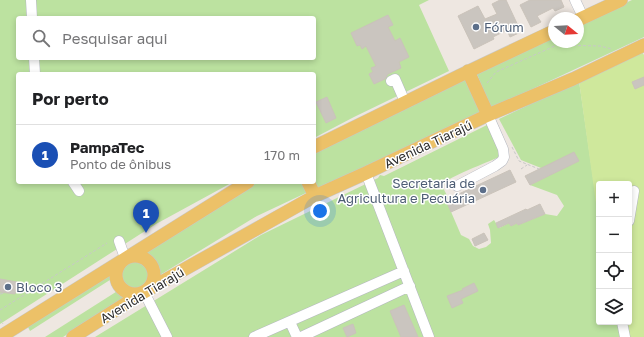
<!DOCTYPE html>
<html lang="pt">
<meta charset="utf-8">
<style>
:root{--surface:#fff;--page:#f6f6f6;--text:#202124;--muted:#757577;--line:#e0e0e0;--accent:#ea580c}
body{margin:0;font-family:"Golos Text",sans-serif;background:var(--page);color:var(--text)}
.controls{position:absolute;right:12px;bottom:12px;display:grid;overflow:hidden;border-radius:4px;box-shadow:0 2px 6px #0003}
.controls button{width:36px;height:36px;display:grid;place-items:center;padding:0;border:0;border-bottom:1px solid var(--line);background:var(--surface);color:var(--text);font:20px sans-serif}
.compass{position:absolute;left:548px;top:12px;width:36px;height:36px;border-radius:50%;background:var(--surface);box-shadow:0 2px 6px #0003;rotate:108deg}
.you{position:absolute;left:320px;top:211px;width:14px;height:14px;margin:-10px;border:3px solid #fff;border-radius:50%;background:#1a73e8;box-shadow:0 0 0 6px #1a73e833}
.badge{display:grid;place-items:center;width:26px;height:26px;border-radius:50%;background:var(--accent);color:#fff;font-size:13px;font-weight:700}
.pin{position:absolute;translate:-50% -33px;filter:drop-shadow(0 1px 2px #0008)}
.pin::after{content:'';position:absolute;top:21px;width:14px;height:12px;background:inherit;clip-path:polygon(0 0,100% 0,50% 100%)}
.list{margin:0;padding:0;list-style:none}
h2{display:flex;justify-content:space-between;align-items:center;height:52px;margin:0;padding:0 16px;font-size:17px}
h2 small{font-size:13px;font-weight:400;color:var(--muted)}
.list li{display:grid;grid-template-columns:26px 1fr auto;gap:12px;align-items:center;box-sizing:border-box;height:60px;padding:0 16px;border-top:1px solid var(--line)}
.list b{display:block;font-size:15px;white-space:nowrap}
.list p{margin:0;font-size:13px;white-space:nowrap;color:var(--muted)}
.list em{font-size:13px;font-style:normal;color:var(--muted)}
.icon{flex:none;width:22px;height:22px;fill:none;stroke:currentColor;stroke-width:2;stroke-linecap:round;stroke-linejoin:round}
.map{position:relative;flex:none;width:644px;height:337px;overflow:hidden}
.search{position:absolute;background:var(--surface);box-shadow:0 2px 6px #0003;left:16px;top:16px;width:300px;height:44px;display:flex;align-items:center;gap:10px;box-sizing:border-box;padding:0 14px;border-radius:4px;color:var(--muted);font-size:15px}
.panel{position:absolute;background:var(--surface);box-shadow:0 2px 6px #0003;left:16px;top:72px;width:300px;height:112px;border-radius:4px}
.map>svg:first-child{display:block}
.green{fill:#bce2a0;fill-rule:evenodd}
.pitch{fill:#cfe89c}
.building{fill:#cac5bf;stroke:#cac3ba}
.lines{fill:none;stroke-linecap:round;stroke-linejoin:round}
.minor-casing{stroke:#b4b7c0;stroke-width:11}
.major-casing{stroke:#c8c8c8;stroke-width:14}
.path{stroke:#c8c8c8;stroke-width:1;stroke-dasharray:3 2;stroke-linecap:butt}
.minor{stroke:#fff;stroke-width:10}
.major{stroke:#ecc168;stroke-width:13}
.service-dot{fill:#5c6f8a;stroke:#fff;stroke-width:1.5}
.labels{text-anchor:middle;dominant-baseline:central;stroke-width:3;stroke-linejoin:round;paint-order:stroke}
.service-label{font-size:13px;fill:#4e5e75;stroke:#fff;text-anchor:start}
.street-label{font-size:13px;fill:#2d2d2d;stroke:#fff}
</style>
<div class="map">
<svg width="644" height="337" viewBox="0 0 644 337">
<rect width="100%" height="100%" fill="#eee7e1"/>
<!-- green -->
<path class="green" d="M0,0H429L419,5L449,71L354,117L314,138V74H18V182H233L156,224L0,324ZM18,18H314V58H18Z
M632,0H644V37L494,107L490,106L477,74L554,36V42H578V25Z
M466,77L482,112L318,190L314,182V150Z
M579,81L599,219V322H617L621,337H95L261,235L378,178L380,175L384,176L489,124L500,155L499,157C489,162 447,177 444,184C442,189 447,194 449,199L446,200L461,235L469,239L473,246L479,249L486,247L491,243L490,230L488,224L494,220L499,228L509,223L511,226L517,223L518,225L545,214L557,216L564,206L557,195L530,185L578,161L541,168L521,160L499,119Z
M253,182H304L308,192L257,216L155,278C155,264 151,257 139,252Z
M121 275a14 14 0 1 1 28 0a14 14 0 1 1-28 0Z
M114,268L113,278L30,331L26,323Z
M119,290L128,295L63,337H45Z"/>
<!-- pitch -->
<path class="pitch" d="M642,52L644,55V337H621L617,322H629V184H599V225L579,81Z"/>
<!-- building -->
<path class="building" d="M500,0H506L521,32L510,37L507,30L493,37L494,39L474,49L458,16L478,6L485,19L497,14L492,4Z
M530,0H561L564,7L555,11L553,8L537,16L541,22L531,27L520,5Z
M388,15L393,25L388,27L395,41L400,38L409,57L399,62L401,68L388,74L385,79L374,84L369,74L373,72L371,68L376,66L366,46L362,49L360,45L357,46L351,33Z
M644,77V85L635,89L632,82Z
M327,97L336,118L326,123L316,102Z
M574,152L579,161L530,185L525,176Z
M510,170L516,182L451,212L446,200Z
M540,204L545,214L518,225L517,223L511,226L509,223L498,228L496,223L526,209L527,210Z
M484,233L488,240L475,246L472,239Z
M0,279L17,282L15,294L0,292Z
M474,283L478,291L461,299L463,303L452,308L447,296L463,290L462,289Z
M404,305L418,337H401L390,311Z
M353,324L356,333L347,337L343,328Z"/>
<g class="lines">
<!-- minor casing -->
<g class="minor-casing">
<path id="minor" d="M31,0L32,18
M575,0L583,17
M34,58L35,74
M391,81L395,79L405,102
M366,173L429,337
M73,182L79,191
M457,186L495,166L502,161L504,157L503,149L488,115
M629,221L634,191
M119,241L125,258
M144,292L167,337
M290,322L297,337
M622,322L625,337
M254,337L404,271
M301,337L410,286"/>
</g>
<!-- major casing -->
<g class="major-casing">
<path id="major" d="M578,20L621,0
M468,71L488,115
M314,147L461,75L554,31
M308,182L315,196
M116 275a19 19 0 1 1 38 0a19 19 0 1 1-38 0Z
M0,337L248,182
M73,337L144,292L315,196L366,173L488,115L573,79L644,45"/>
</g>
<!-- path -->
<path class="path" d="M558,45L600,46L612,49
M487,83L496,72L557,45L559,42
M512,147L519,161L539,169
M521,169L527,165
M0,294L5,293
M0,310L107,243
M0,319L3,324"/>
<!-- minor -->
<use href="#minor" class="minor"/>
<!-- major -->
<use href="#major" class="major"/>
</g>
<!-- markers -->
<g class="service-dot">
<circle cx="476" cy="27" r="4"/>
<circle cx="483" cy="190" r="4"/>
<circle cx="8" cy="287" r="4"/>
</g>
<g class="labels">
<!-- service labels -->
<g class="service-label">
<text x="484" y="27">Fórum</text>
<text x="475" y="183" text-anchor="end">Secretaria de<tspan x="475" dy="15">Agricultura e Pecuária</tspan></text>
<text x="16" y="287">Bloco 3</text>
</g>
<!-- street labels -->
<g class="street-label">
<text transform="translate(428 144) rotate(-25)">Avenida Tiarajú</text>
<text transform="translate(142 295) rotate(-31)">Avenida Tiarajú</text>
</g>
</g>
</svg>
<div class="controls">
<button>+</button>
<button>−</button>
<button><svg class="icon" aria-label="locate" viewBox="0 0 24 24"><circle cx="12" cy="12" r="6"/><path d="M12 2v4M12 18v4M2 12h4M18 12h4"/></svg></button>
<button><svg class="icon" aria-label="layers" viewBox="0 0 24 24"><path d="M12 4l9 5-9 5-9-5zM3 14l9 5 9-5"/></svg></button>
</div>
<svg class="compass" viewBox="-18 -18 36 36"><path d="M0-13l5 13h-10z" fill="#e53935"/><path d="M0 13l5-13h-10z" fill="#757577"/></svg>
<div class="you"></div>
<div class="pin badge" style="left:146px;top:233px;background:#1a4fb4">1</div>
<div class="search"><svg class="icon" aria-label="search" viewBox="0 0 24 24"><circle cx="10" cy="10" r="6"/><path d="M15 15l6 6"/></svg>Pesquisar aqui</div>
<section class="panel">
<h2>Por perto<small></small></h2>
<ul class="list">
<li><span class="badge" style="background:#1a4fb4">1</span><div><b>PampaTec</b><p>Ponto de ônibus</p></div><em>170 m</em></li>
</ul>
</section>
</div>
